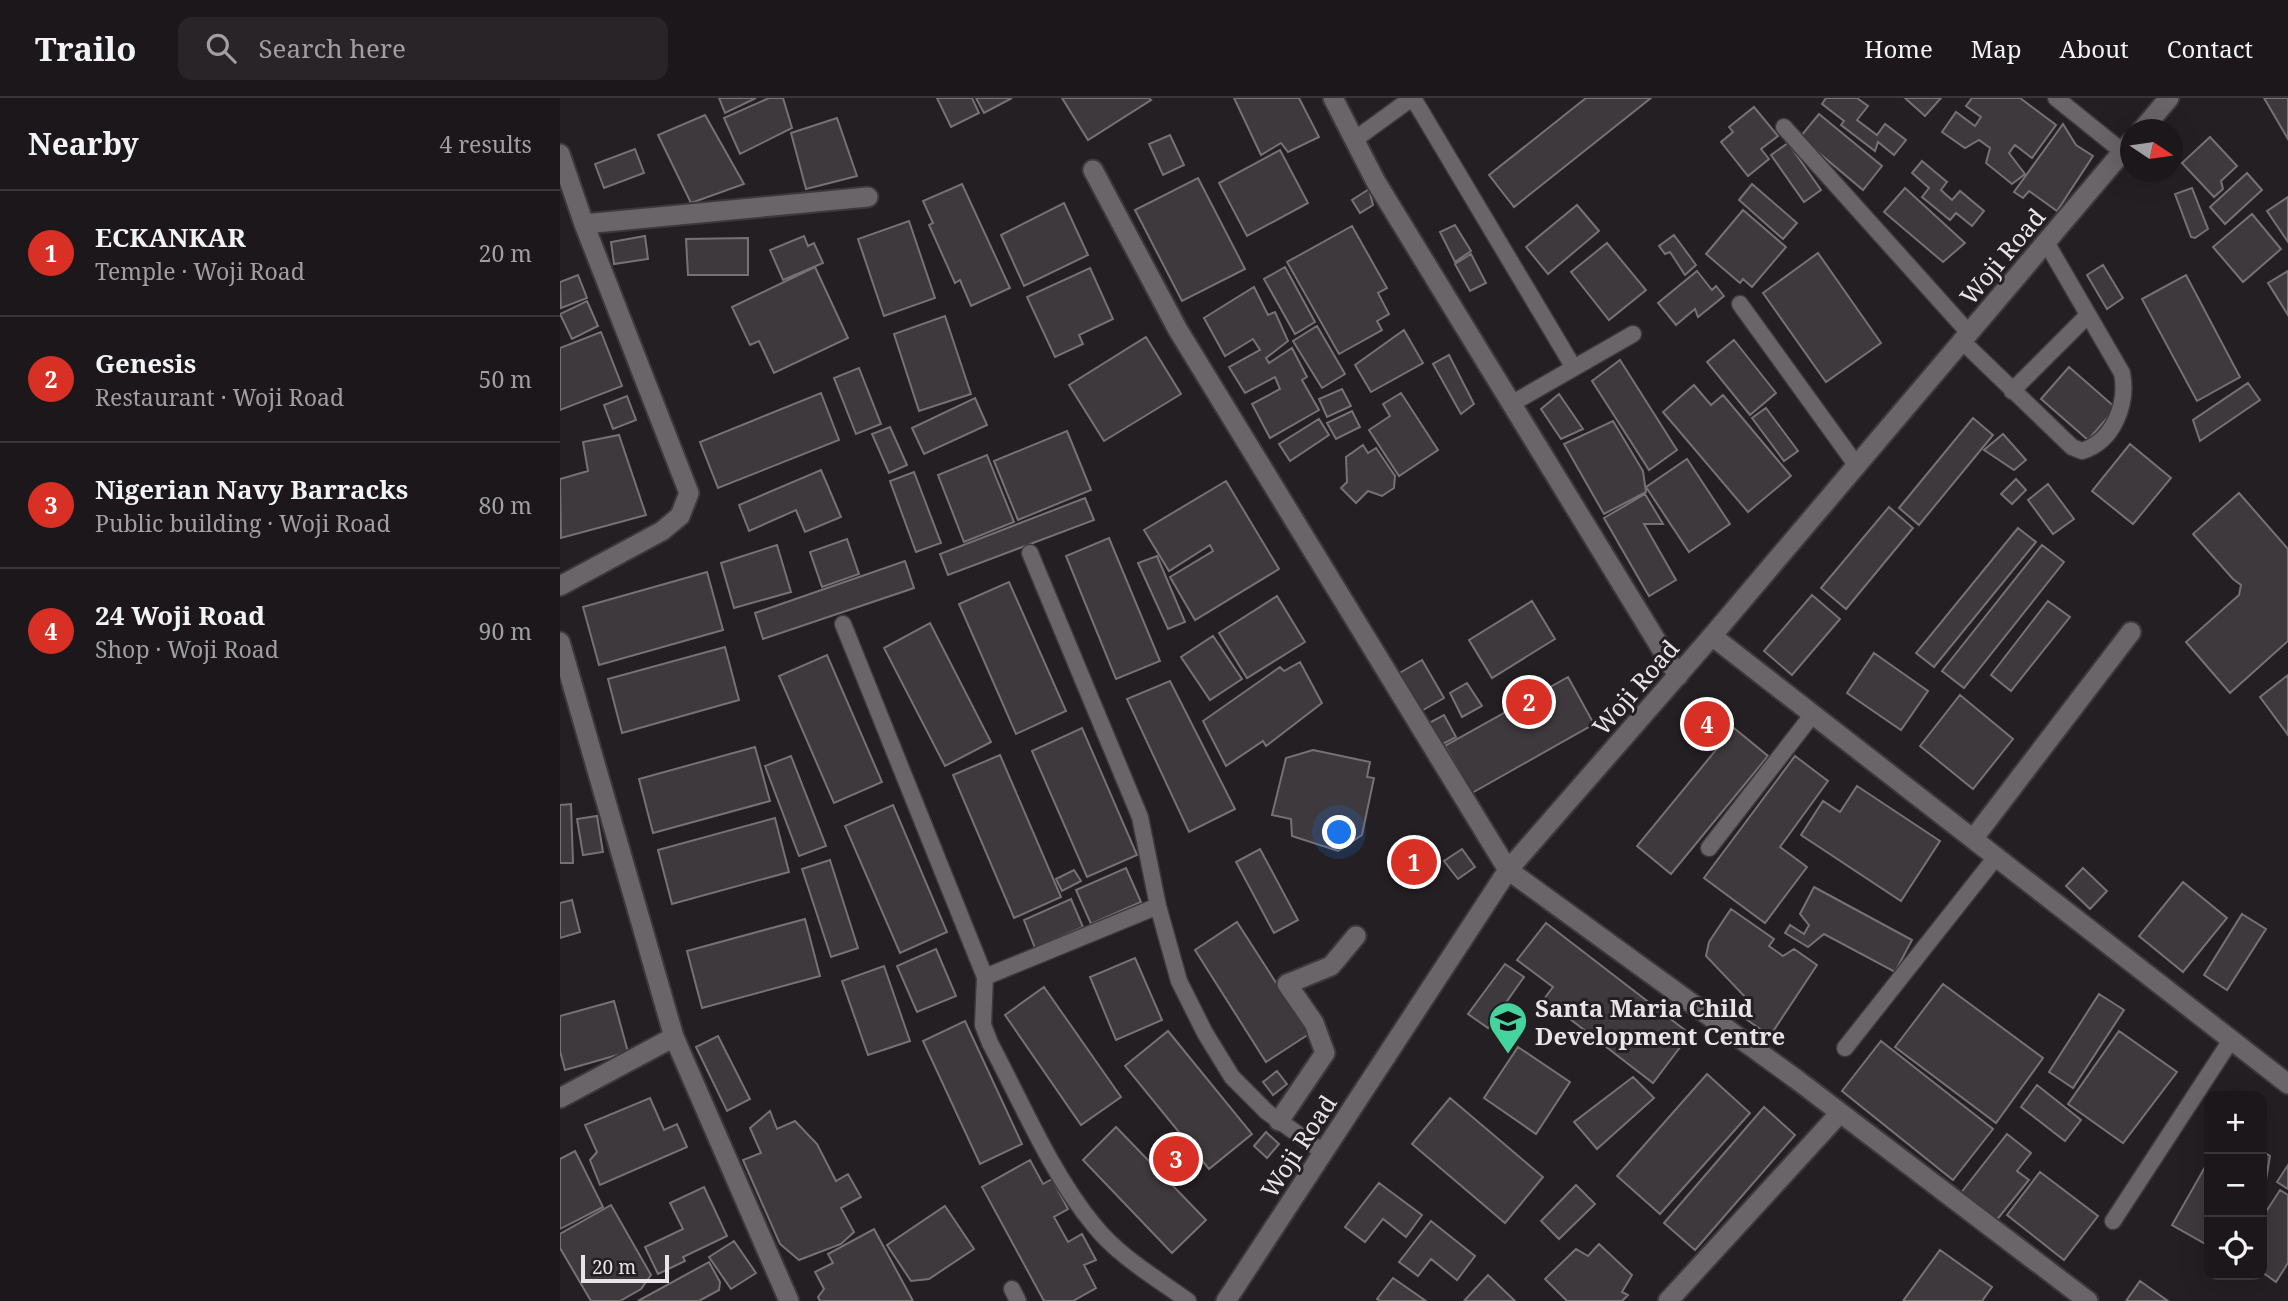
<!DOCTYPE html>
<meta charset="utf-8">
<style>
:root{--surface:#1b171a;--page:#282427;--text:#f1f3f6;--muted:#a09fa2;--line:#393639;--accent:#d93025}
body{margin:0;font-family:"Noto Serif",serif;background:var(--page);color:var(--text)}
.controls{position:absolute;right:21px;bottom:21px;display:grid;overflow:hidden;border-radius:14px;box-shadow:0 7px 28px #0002}
.controls button{width:63px;height:63px;display:grid;place-items:center;padding:0;border:0;border-bottom:2px solid var(--line);background:var(--surface);color:var(--text);font:35px sans-serif}
.compass{position:absolute;left:1560px;top:21px;width:63px;height:63px;border-radius:50%;background:var(--surface);box-shadow:0 7px 28px #0002;rotate:103deg}
.scale{position:absolute;left:21px;bottom:18px;width:88px;box-sizing:border-box;padding-left:7px;border:4px solid #e9e5e7;border-top:0;font-size:19px;line-height:24px;white-space:nowrap;color:#e9e5e7;-webkit-text-stroke:5px #241f22;paint-order:stroke}
.you{position:absolute;left:780px;top:735px;width:24px;height:24px;margin:-18px;border:5px solid #fff;border-radius:50%;background:#1a73e8;box-shadow:0 0 0 10px #1a73e833}
.badge{display:grid;place-items:center;width:46px;height:46px;border-radius:50%;background:var(--accent);color:#fff;font-size:23px;font-weight:700}
.pin{position:absolute;translate:-50% -50%;border:4px solid #fff;box-shadow:0 2px 7px #0006}
.list{margin:0;padding:0;list-style:none}
h2{display:flex;justify-content:space-between;align-items:center;height:91px;margin:0;padding:0 28px;font-size:30px}
h2 small{font-size:23px;font-weight:400;color:var(--muted)}
.list li{display:grid;grid-template-columns:46px 1fr auto;gap:21px;align-items:center;box-sizing:border-box;height:126px;padding:0 28px;border-top:2px solid var(--line)}
.list b{display:block;font-size:26px;white-space:nowrap}
.list p{margin:0;font-size:23px;white-space:nowrap;color:var(--muted)}
.list em{font-size:23px;font-style:normal;color:var(--muted)}
.icon{flex:none;width:38px;height:38px;fill:none;stroke:currentColor;stroke-width:2;stroke-linecap:round;stroke-linejoin:round}
.map{position:relative;flex:none;width:1728px;height:1203px;overflow:hidden}
header{display:flex;align-items:center;gap:42px;box-sizing:border-box;height:98px;padding:0 35px;background:var(--surface);border-bottom:2px solid var(--line)}
header strong{font-size:33px}
nav{display:flex;gap:38px;margin-inline-start:auto;font-size:24px}
.search{width:490px;height:63px;background:var(--page);display:flex;align-items:center;gap:18px;box-sizing:border-box;padding:0 24px;border-radius:14px;color:var(--muted);font-size:26px}
main{display:flex}
aside{flex:1;background:var(--surface)}
.map>svg:first-child{display:block}
.building{fill:#3e393c;stroke:#767173;stroke-width:2}
.lines{fill:none;stroke-linecap:round;stroke-linejoin:round}
.service-casing{stroke:#3d393b;stroke-width:19}
.minor-casing{stroke:#3d393b;stroke-width:23}
.secondary-casing{stroke:#3d393b;stroke-width:23}
.service{stroke:#6a6568;stroke-width:16}
.minor{stroke:#6a6568;stroke-width:19}
.secondary{stroke:#6a6568;stroke-width:19}
.labels{text-anchor:middle;dominant-baseline:central;stroke-width:6;stroke-linejoin:round;paint-order:stroke}
.street-label{font-size:24px;fill:#e9e5e7;stroke:#241f22}
.poi-label{font-size:24px;font-weight:bold;fill:#e9e5e7;stroke:#241f22;text-anchor:start}
</style>
<header>
<strong>Trailo</strong>
<div class="search"><svg class="icon" aria-label="search" viewBox="0 0 24 24"><circle cx="10" cy="10" r="6"/><path d="M15 15l6 6"/></svg>Search here</div>
<nav><a>Home</a><a>Map</a><a>About</a><a>Contact</a></nav>
</header>
<main>
<aside>
<h2>Nearby<small>4 results</small></h2>
<ul class="list">
<li><span class="badge">1</span><div><b>ECKANKAR</b><p>Temple · Woji Road</p></div><em>20 m</em></li>
<li><span class="badge">2</span><div><b>Genesis</b><p>Restaurant · Woji Road</p></div><em>50 m</em></li>
<li><span class="badge">3</span><div><b>Nigerian Navy Barracks</b><p>Public building · Woji Road</p></div><em>80 m</em></li>
<li><span class="badge">4</span><div><b>24 Woji Road</b><p>Shop · Woji Road</p></div><em>90 m</em></li>
</ul>
</aside>
<div class="map">
<svg width="1728" height="1203" viewBox="0 0 1728 1203">
<rect width="100%" height="100%" fill="#241f22"/>
<!-- building -->
<path class="building" d="M159,0H196L165,15Z
M209,0H223L232,30L180,56L164,20Z
M377,0H412L419,15L391,29Z
M416,0H452L424,15Z
M502,0H589L591,2L528,42Z
M674,0H739L759,39L728,54L721,45L701,57Z
M1026,0H1091L954,109L929,77Z
M1266,0H1297L1308,8L1297,22L1317,37L1325,26L1346,42L1334,57L1318,44L1315,53L1281,27L1284,23L1262,6Z
M1345,0H1381L1365,18Z
M1412,0H1460L1496,27L1472,60L1455,47L1449,55L1465,76L1452,86L1426,65L1430,50L1419,42L1405,50L1382,34L1396,14L1415,28L1421,19L1406,8Z
M1704,0H1728V41Z
M1194,9L1218,38L1201,51L1209,61L1188,78L1161,44L1173,34L1169,29Z
M1259,16L1322,68L1303,92L1240,39Z
M145,17L184,86L131,105L98,37Z
M277,20L297,78L246,91L231,35Z
M1503,26L1516,47L1533,58L1497,113L1469,93L1463,100L1454,94Z
M610,37L624,67L603,77L589,46Z
M1650,39L1677,68L1661,83L1663,91L1654,99L1622,65Z
M1228,45L1261,92L1244,104L1211,57Z
M75,51L84,75L44,90L35,66Z
M720,52L748,105L687,138L659,85Z
M1362,63L1387,84L1381,92L1392,102L1400,93L1424,113L1412,128L1396,115L1390,122L1362,99L1369,90L1352,75Z
M1687,75L1702,92L1665,126L1650,109Z
M638,80L685,171L622,203L575,112Z
M402,86L450,190L411,208L400,182L395,185L369,127L373,125L363,103Z
M1192,86L1237,125L1223,141L1179,102Z
M1345,90L1405,145L1383,164L1324,114Z
M1632,90L1648,131L1635,140L1631,139L1615,96Z
M809,91L813,107L800,115L792,102Z
M1728,99V144L1707,113Z
M504,105L528,157L464,188L441,137Z
M1017,107L1039,133L988,176L966,149Z
M1183,112L1226,149L1192,189L1183,181L1180,185L1146,156Z
M1692,116L1721,151L1683,184L1653,149Z
M349,123L375,200L324,218L298,141Z
M895,127L911,153L895,164L880,134Z
M792,128L827,190L818,195L829,216L817,223L822,232L779,256L727,164Z
M1114,137L1136,167L1125,177L1110,154L1105,156L1099,148Z
M85,138L88,161L54,166L51,144Z
M244,138L248,148L254,145L263,165L223,182L210,152Z
M188,140V177H128L126,141Z
M1047,145L1086,192L1049,222L1011,174Z
M1258,155L1321,245L1266,284L1203,195Z
M911,156L926,185L910,193L895,166Z
M1543,167L1563,200L1547,211L1527,177Z
M255,169L288,240L214,275L199,243L190,247L172,209Z
M725,169L755,224L735,236L704,181Z
M530,170L553,221L519,237L523,246L495,259L467,199Z
M1137,173L1152,192L1156,188L1164,198L1138,219L1135,211L1116,227L1098,205Z
M1728,173V217L1708,185Z
M18,177L27,200L1,210L0,184Z
M1626,177L1680,279L1637,303L1582,201Z
M694,189L708,217L715,214L728,243L706,260L709,265L732,250L747,279L742,282L759,312L710,340L692,306L720,291L715,279L685,295L669,269L700,252L693,241L665,258L644,220Z
M27,203L38,228L12,241L0,216Z
M385,218L411,296L359,313L334,236Z
M757,228L785,276L762,290L733,243Z
M844,232L863,265L811,294L795,267Z
M41,234L62,288L0,312V250Z
M586,239L621,296L544,343L509,287Z
M1174,242L1216,295L1190,317L1147,264Z
M889,257L914,306L901,316L873,266Z
M1060,262L1117,352L1089,372L1032,283Z
M1509,269L1556,310L1528,342L1481,301Z
M299,270L321,326L296,336L274,280Z
M1688,285L1700,302L1640,343L1633,322Z
M1134,287L1151,307L1163,297L1231,378L1188,414L1103,314Z
M782,291L791,308L767,319L759,301Z
M261,295L279,342L158,390L140,344Z
M841,295L878,352L839,378L809,332L830,318L823,306Z
M999,296L1023,331L1001,341L981,311Z
M67,298L76,322L53,331L44,307Z
M415,300L427,327L364,356L352,330Z
M1206,310L1238,353L1224,363L1192,320Z
M792,313L800,329L776,341L767,325Z
M1413,320L1433,337L1359,427L1339,410Z
M759,321L769,337L730,363L719,346Z
M1053,323L1083,373L1086,394L1044,416L1004,346Z
M330,329L347,367L329,375L312,336Z
M507,333L531,392L458,422L434,363Z
M1443,336L1466,362L1454,372L1424,352Z
M59,337L86,417L1,440L0,381L28,373L23,344Z
M1570,346L1611,380L1573,426L1532,393Z
M803,347L808,355L816,350L835,378L834,390L822,398L808,393L796,405L781,390L787,384L786,359Z
M427,357L454,424L404,444L378,377Z
M1127,361L1170,426L1129,454L1086,389Z
M261,372L281,419L245,434L236,412L189,433L179,407Z
M354,374L381,445L356,454L330,383Z
M1456,381L1466,392L1452,406L1441,396Z
M666,383L719,471L635,522L610,479L653,453L650,447L609,473L584,432Z
M1488,386L1514,421L1493,436L1468,402Z
M1679,395L1728,451V543L1670,595L1626,544L1679,497L1681,487L1673,481L1633,436Z
M1085,396L1103,426H1084L1116,482L1089,498L1044,420Z
M525,400L534,422L388,477L380,456Z
M1329,409L1353,430L1286,511L1261,490Z
M1458,430L1476,444L1374,569L1356,555Z
M549,440L600,563L556,581L506,458Z
M287,441L299,476L262,489L250,454Z
M217,447L231,494L174,510L161,465Z
M1482,447L1504,464L1404,590L1382,573Z
M597,458L625,524L608,531L578,465Z
M345,463L354,490L203,541L195,515Z
M147,474L163,532L39,567L23,509Z
M449,484L506,613L456,636L399,506Z
M1252,497L1280,521L1232,577L1204,553Z
M717,498L745,544L687,580L659,535Z
M972,503L995,541L932,580L909,542Z
M1488,503L1510,519L1451,593L1431,577Z
M370,525L431,644L385,668L324,550Z
M653,538L682,581L650,602L621,559Z
M165,549L179,602L62,635L48,581Z
M1314,555L1368,593L1341,632L1287,595Z
M267,557L322,684L274,705L219,578Z
M862,562L884,600L858,615L836,577Z
M740,564L762,605L706,648L703,643L666,668L643,623L720,569L724,573Z
M1728,577V637L1700,599Z
M1008,579L1034,626L912,695L885,648Z
M610,583L675,711L629,734L567,601Z
M907,585L922,608L902,619L890,595Z
M1400,597L1453,641L1413,691L1360,648Z
M884,617L896,639L881,647L869,625Z
M522,630L577,757L527,779L472,653Z
M1174,630L1208,658L1111,776L1077,748Z
M195,649L210,703L93,735L79,681Z
M753,652L810,664L807,679L814,680L802,737L778,753L732,738L731,721L712,717L726,660Z
M440,657L501,799L454,820L393,677Z
M231,658L266,748L239,758L205,668Z
M1235,658L1268,683L1220,749L1247,769L1205,825L1144,780Z
M1297,688L1380,743L1341,803L1241,737L1263,703L1280,714Z
M11,706L13,765H0V707Z
M333,707L387,834L340,855L285,728Z
M37,718L43,754L23,757L17,721Z
M215,720L229,774L112,806L98,752Z
M700,751L738,822L714,835L676,764Z
M902,751L915,769L898,781L884,763Z
M270,762L298,850L271,859L242,771Z
M566,770L581,804L531,826L516,792Z
M1523,770L1547,793L1530,811L1506,788Z
M514,772L521,783L502,793L496,781Z
M1623,784L1667,820L1623,874L1579,838Z
M1254,789L1352,842L1335,874L1264,836L1248,849L1225,835L1230,827L1244,836L1249,827L1240,816Z
M511,801L523,829L475,850L464,822Z
M12,802L20,834L0,840V805Z
M1171,811L1214,841L1209,848L1223,858L1234,851L1257,867L1210,938L1186,921L1188,902L1146,858L1149,844Z
M1682,816L1706,831L1667,892L1644,877Z
M245,821L260,878L142,910L127,853Z
M677,824L749,936L706,964L635,852Z
M986,825L1130,936L1093,985L984,901L993,889L957,862Z
M376,851L396,898L357,914L337,868Z
M575,860L602,922L556,942L530,879Z
M945,866L964,879L928,930L908,916Z
M324,868L350,943L308,957L282,883Z
M1383,886L1483,960L1436,1025L1335,949Z
M484,889L561,999L521,1027L445,917Z
M1539,896L1564,912L1513,990L1489,974Z
M54,903L68,954L5,972L0,953V918Z
M405,923L462,1046L420,1066L363,943Z
M608,933L692,1036L649,1071L565,968Z
M1559,933L1617,974L1563,1045L1508,1006Z
M158,938L190,1001L167,1013L136,949Z
M1321,943L1433,1031L1393,1082L1282,993Z
M958,949L1010,984L976,1036L924,1000Z
M717,973L727,986L713,997L703,984Z
M1147,976L1190,1015L1100,1116L1057,1078Z
M1073,979L1094,1000L1037,1051L1014,1024Z
M1477,987L1521,1022L1505,1043L1461,1009Z
M90,1000L104,1032L117,1026L127,1049L40,1087L30,1062L37,1054L25,1027Z
M890,1000L983,1079L945,1125L852,1046Z
M1204,1009L1235,1037L1135,1152L1104,1125Z
M210,1013L217,1031L235,1023L257,1046L276,1083L288,1076L301,1099L281,1110L294,1134L281,1146L239,1162L220,1146L183,1062L201,1055L190,1030Z
M556,1029L646,1122L612,1155L523,1062Z
M706,1034L719,1046L707,1060L694,1048Z
M1447,1036L1471,1055L1457,1073L1469,1082L1435,1124L1400,1096Z
M15,1053L43,1109L0,1131V1061Z
M1702,1053L1710,1058L1702,1105Z
M470,1062L483,1086L492,1081L508,1111L494,1119L508,1144L522,1136L536,1162L524,1167L536,1190L513,1203H484L422,1089Z
M1649,1062V1148L1612,1127Z
M1728,1067V1091L1717,1084Z
M1480,1074L1538,1118L1504,1162L1447,1117Z
M819,1085L862,1117L846,1139L823,1121L805,1144L785,1129Z
M1016,1087L1035,1106L999,1141L981,1123Z
M144,1089L167,1138L123,1159L125,1163L98,1176L85,1149L123,1131L110,1105Z
M1720,1092L1728,1097V1165L1716,1184L1702,1174V1120Z
M51,1107L91,1177L81,1191L60,1203H31L0,1150V1136Z
M385,1108L414,1151L369,1181L351,1183L327,1147Z
M871,1123L915,1158L897,1182L871,1161L858,1178L839,1164Z
M314,1131L353,1203H260L258,1199L264,1191L255,1174L273,1165L268,1156Z
M174,1143L196,1175L171,1191L149,1159Z
M1039,1146L1072,1177L1062,1194L1068,1197L1062,1203H1007L985,1181L1016,1151L1028,1158Z
M1380,1152L1432,1189L1422,1203H1343Z
M149,1164L160,1184L159,1192L139,1203H78Z
M928,1177L955,1203H904Z
M833,1180L866,1203H820L817,1201Z
M1580,1183L1608,1203H1566Z"/>
<g class="lines">
<!-- service casing -->
<g class="service-casing">
<path id="service" d="M853,0L1014,270
M1496,0L1563,54
M1224,29L1409,235
M794,42L852,0
M1180,206L1297,368
M1402,243L1512,349L1522,353C1554,343 1568,305 1562,275L1486,144
M1452,293L1528,217
M951,306L1073,236
M470,455L580,719L598,808L619,883L645,935L672,979L707,1014L763,1054
M283,526L425,879L423,927L430,945C461,1003 491,1075 533,1126C558,1158 595,1179 628,1203
M1149,750L1253,616
M425,879L598,808
M1285,950L1436,759
M1553,1123L1671,942
M452,1191L458,1203"/>
</g>
<!-- minor casing -->
<g class="minor-casing">
<path id="minor" d="M773,0L816,84L1118,578
M0,56L24,126L129,395L120,418L102,433L0,488
M533,72L618,232L948,772L1236,981L1528,1203
M24,126L308,99
M1152,538L1413,741L1571,534
M0,544L114,939L229,1203
M1413,741L1728,986
M0,1000L114,939
M719,1023L765,955L754,925L727,886L771,868L796,838
M1108,1203L1280,1015"/>
</g>
<!-- secondary casing -->
<g class="secondary-casing">
<path id="secondary" d="M1582,32L1609,0
M666,1203L948,772L1152,538L1570,45"/>
</g>
<!-- service -->
<use href="#service" class="service"/>
<!-- minor -->
<use href="#minor" class="minor"/>
<!-- secondary -->
<use href="#secondary" class="secondary"/>
</g>
<!-- icons -->
<defs>
<g id="school-pin" transform="scale(2.0125)"><path d="M0 17L-7.5 6A9.5 9.5 0 1 1 7.5 6Z" fill="#46d49e" stroke="#241f22"/><path d="M0-5L7-2L0 1L-7-2ZM-4 1L0 2.5L4 1V4Q0 6-4 4Z" fill="#111"/></g>
</defs>
<g fill-rule="evenodd">
<use href="#school-pin" x="948" y="923"/>
</g>
<g class="labels">
<!-- street labels -->
<g class="street-label">
<text transform="translate(1442 158) rotate(-50)">Woji Road</text>
<text transform="translate(1075 589) rotate(-49)">Woji Road</text>
<text transform="translate(738 1048) rotate(-57)">Woji Road</text>
</g>
<!-- poi labels -->
<g class="poi-label">
<text x="975" y="909">Santa Maria Child<tspan x="975" dy="28">Development Centre</tspan></text>
</g>
</g>
</svg>
<div class="controls">
<button>+</button>
<button>−</button>
<button><svg class="icon" aria-label="locate" viewBox="0 0 24 24"><circle cx="12" cy="12" r="6"/><path d="M12 2v4M12 18v4M2 12h4M18 12h4"/></svg></button>
</div>
<svg class="compass" viewBox="-18 -18 36 36"><path d="M0-13l5 13h-10z" fill="#e53935"/><path d="M0 13l5-13h-10z" fill="#a09fa2"/></svg>
<div class="scale">20 m</div>
<div class="you"></div>
<div class="pin badge" style="left:854px;top:764px">1</div>
<div class="pin badge" style="left:969px;top:604px">2</div>
<div class="pin badge" style="left:616px;top:1061px">3</div>
<div class="pin badge" style="left:1147px;top:626px">4</div>
</div>
</main>
